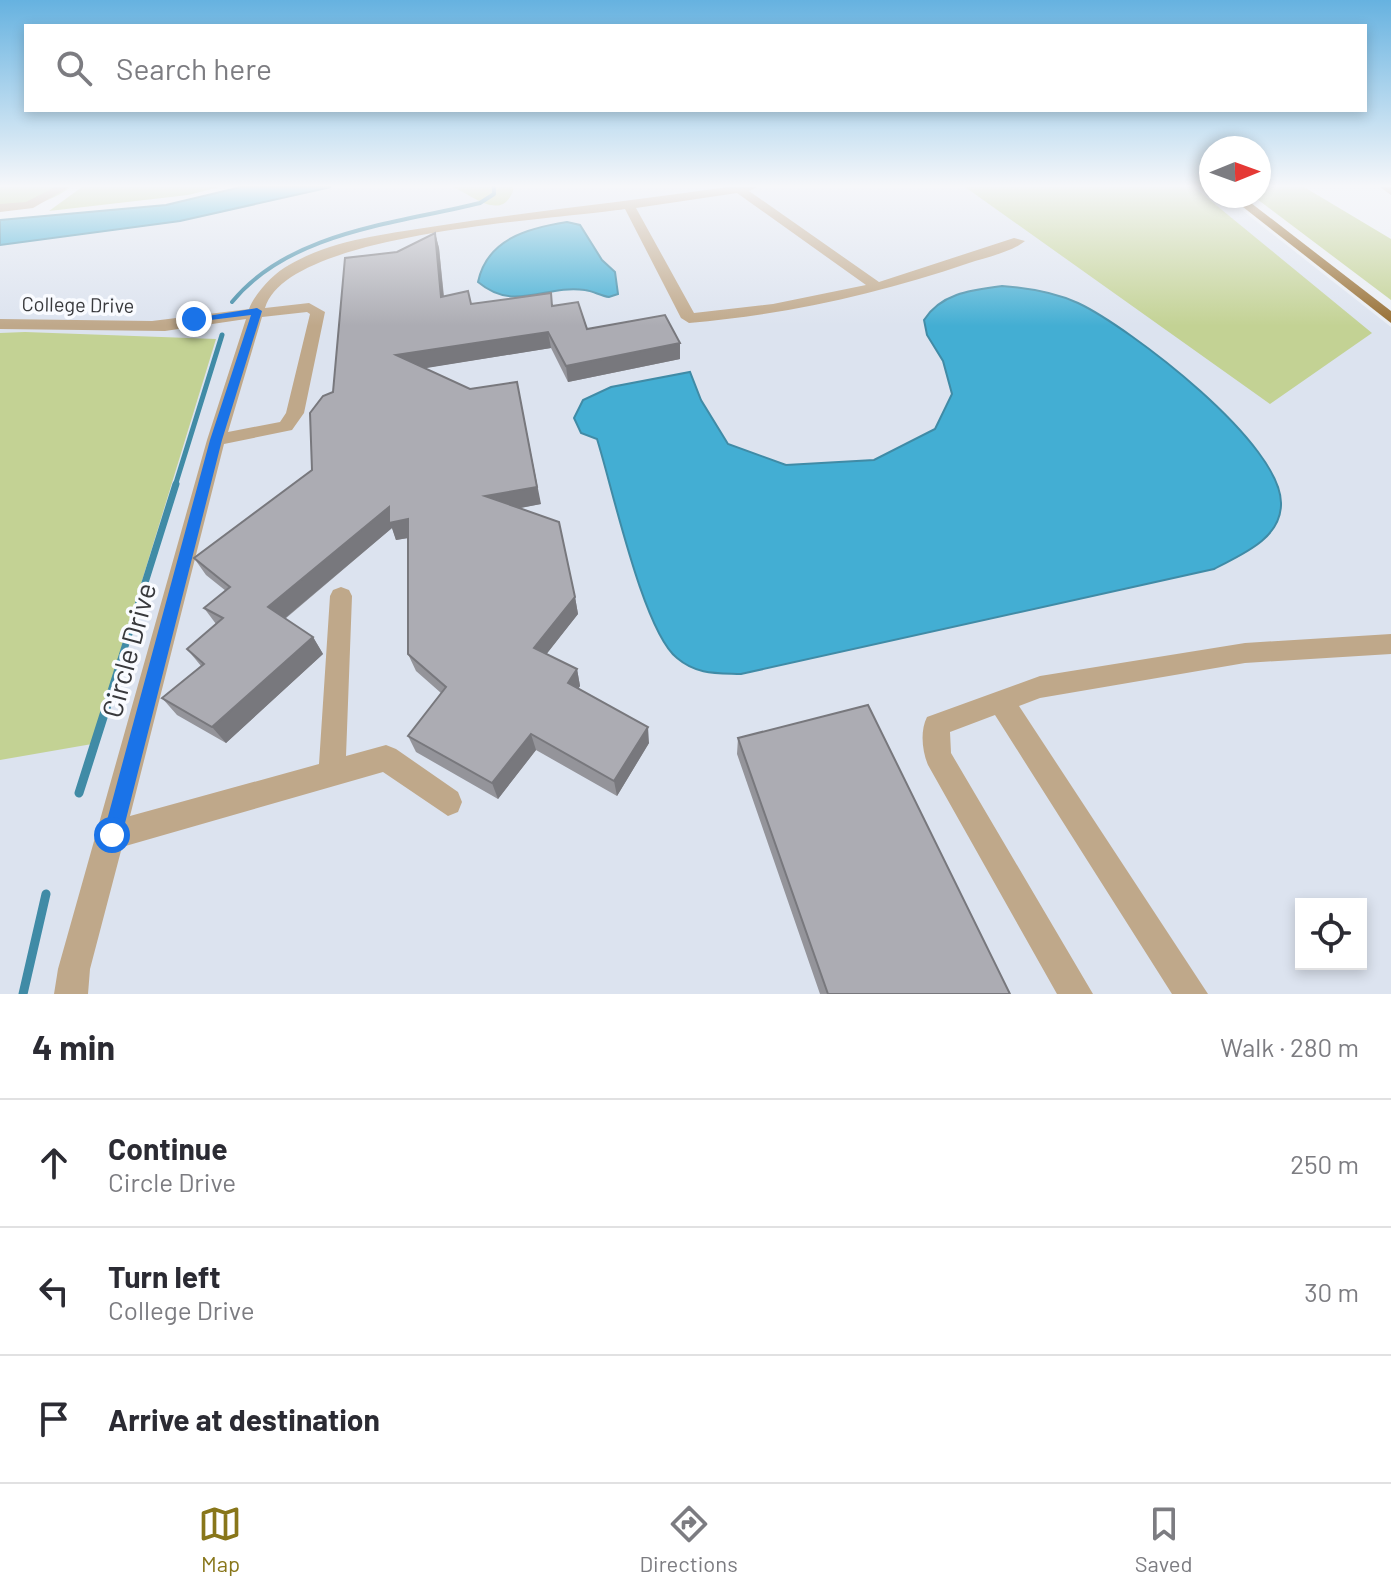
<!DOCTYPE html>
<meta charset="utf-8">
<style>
:root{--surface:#fff;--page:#f2f2f3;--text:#2b2b33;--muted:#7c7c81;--line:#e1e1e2;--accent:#88761a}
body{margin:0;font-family:Barlow,sans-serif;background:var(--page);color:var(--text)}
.controls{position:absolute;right:24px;bottom:24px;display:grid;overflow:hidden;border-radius:0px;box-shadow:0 4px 12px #0003}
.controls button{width:72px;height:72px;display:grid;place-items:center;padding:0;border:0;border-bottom:2px solid var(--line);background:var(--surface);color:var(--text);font:40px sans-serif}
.compass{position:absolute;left:1199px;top:136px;width:72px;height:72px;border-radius:50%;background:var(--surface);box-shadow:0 4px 12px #0003;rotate:89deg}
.stop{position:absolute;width:24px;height:24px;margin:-18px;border:6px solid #1a73e8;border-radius:50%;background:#fff}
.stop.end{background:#1a73e8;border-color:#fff;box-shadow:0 2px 8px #0008}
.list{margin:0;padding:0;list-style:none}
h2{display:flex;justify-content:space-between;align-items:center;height:104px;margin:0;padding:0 32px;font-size:34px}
h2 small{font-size:26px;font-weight:400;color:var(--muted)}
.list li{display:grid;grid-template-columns:52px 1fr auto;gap:24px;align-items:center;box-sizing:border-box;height:128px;padding:0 32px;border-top:2px solid var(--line)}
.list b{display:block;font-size:30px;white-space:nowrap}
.list p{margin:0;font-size:26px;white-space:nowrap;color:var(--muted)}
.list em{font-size:26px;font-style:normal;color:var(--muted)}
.icon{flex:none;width:44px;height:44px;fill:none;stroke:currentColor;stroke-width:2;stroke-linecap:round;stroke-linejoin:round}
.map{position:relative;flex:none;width:1391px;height:994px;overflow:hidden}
.search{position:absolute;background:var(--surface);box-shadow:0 4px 12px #0003;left:24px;right:24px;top:24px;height:88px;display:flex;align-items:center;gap:20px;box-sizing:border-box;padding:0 28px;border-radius:0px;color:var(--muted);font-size:30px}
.sheet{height:488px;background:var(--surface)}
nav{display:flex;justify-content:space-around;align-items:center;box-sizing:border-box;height:112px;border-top:2px solid var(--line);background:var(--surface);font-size:22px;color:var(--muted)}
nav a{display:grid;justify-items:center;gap:4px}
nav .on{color:var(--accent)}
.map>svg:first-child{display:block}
.built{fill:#dce3ef;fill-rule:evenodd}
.green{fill:#c3d294}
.water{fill:#43aed3;stroke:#408ba6;stroke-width:2}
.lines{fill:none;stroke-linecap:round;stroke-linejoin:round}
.stream-far3{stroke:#408ba6;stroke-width:4}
.stream-far2{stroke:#408ba6;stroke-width:5}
.stream-far1{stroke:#408ba6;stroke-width:7}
.stream{stroke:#408ba6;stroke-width:9}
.minor{fill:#bfa88a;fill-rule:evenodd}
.major{fill:#966d30;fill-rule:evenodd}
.wall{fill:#94949a}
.shaded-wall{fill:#78787d}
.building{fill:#acacb3;stroke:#78787d;stroke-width:2}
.route{fill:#1a73e8}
.labels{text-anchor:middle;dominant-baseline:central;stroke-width:7;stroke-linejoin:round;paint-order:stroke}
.far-street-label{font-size:20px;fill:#38393c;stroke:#f9fbff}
.near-street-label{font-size:28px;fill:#38393c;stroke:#f9fbff}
</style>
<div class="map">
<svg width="1391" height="994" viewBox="0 0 1391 994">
<rect width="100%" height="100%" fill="#eaeef4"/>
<!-- built -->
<path class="built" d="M331,187H1211V196H1224L1391,327V994H0V245L180,221ZM1301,904H1361V964H1301Z"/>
<!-- green -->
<path class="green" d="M0,187H71C48,203 28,208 0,211Z
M82,187H220L188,195L49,211Z
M452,187H513V191C501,223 470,193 452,187Z
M965,187H1194L1372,333L1270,404Z
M1259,187H1304L1391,239V300L1253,196H1259Z
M25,332L216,339L92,744L0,760V333Z"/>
<!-- water -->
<path class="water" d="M241,187H331L180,221L0,245V220L166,205Z
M567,222L580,225L602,260L615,272L618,294L609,297C601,296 593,291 585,290C545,284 515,313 478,282C487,239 528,228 567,222Z
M1002,286C1029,288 1054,292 1078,303C1129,327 1284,445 1281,505C1280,540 1240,555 1214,569L741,674C717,673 697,675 677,658C643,631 612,486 597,439L581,433L574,418L583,400L611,387L690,372L701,400L728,444L786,465L874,460L935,429L952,394L943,361L927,335L924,320C941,293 972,290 1002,286Z"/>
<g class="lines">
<!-- stream-far3 -->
<path class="stream-far3" d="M232,302C290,231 396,224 480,203L494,194V187"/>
<!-- stream-far2 -->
<path class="stream-far2" d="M175,486L222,335"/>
<!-- stream-far1 -->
<path class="stream-far1" d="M106,707L176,484"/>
<!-- stream -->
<path class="stream" d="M79,793L107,705
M23,994L46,894"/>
<!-- minor -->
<path class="minor" d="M55,187H69L33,208L0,212V204L26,202Z
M728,187H757L749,191L879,282L1014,238L1025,241C1012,252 987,257 969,263C878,294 785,315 689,323L681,318L625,209C555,220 287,232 265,308L309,303L325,312L304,413L292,430L224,444L130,816L319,764L330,596L333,590L341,587L349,590L352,596L346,756L386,745L396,749L458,792L462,802L458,812L448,816L383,772L122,847L90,969L88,994H54L58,969L207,440L246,319L165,331L0,329V319L152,321L249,309C255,293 274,273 289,265C333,239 388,234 437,226C534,211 631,201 728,187ZM737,193L866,285L773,304L694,313L636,208ZM307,312L310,314L286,413L280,422L228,432L262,317Z
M1380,187H1391V195Z
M1391,634V654L1245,663L1040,698L1019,706L1208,994H1172L995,715L950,732L951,753L1093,994H1057L928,765C922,751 920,731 927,717L1040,676L1245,643Z"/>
<!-- major -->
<path class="major" d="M1229,196H1242L1391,311V323Z"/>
</g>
<!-- wall -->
<path class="wall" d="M435,233L439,248L444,296L471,304L553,306L587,329L680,343V359L568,382L551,348L424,368L541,504L519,508L575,597L578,614L546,654L577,669L580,686L578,689L649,743L617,796L536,750L498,799L416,752L408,736L441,693L416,671L408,654V538L396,540L392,528L285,619L313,637L323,654L226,743L177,715L162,698L201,666L187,649L216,624L204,608L226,591L206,575L194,558L312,470L333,392L397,252Z
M738,738L1010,994H820L737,754Z"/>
<!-- shaded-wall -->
<path class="shaded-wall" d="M435,233L439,248L445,312L441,297Z
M548,332L551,348L402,372L396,355Z
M680,343V359L568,382L566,366Z
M517,382L541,504L490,514L485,496Z
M389,507L408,519L414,537L396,540L392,528L278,624L268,607Z
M575,597L578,614L538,665L534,648Z
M313,637L323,654L226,743L212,727Z
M577,669L580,686L571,699L568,683Z
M648,727L649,743L617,796L614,781Z
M531,734L536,750L498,799L492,783Z"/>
<!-- building -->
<path class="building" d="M435,233L441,297L468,291L471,304L551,293L552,306L578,302L587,329L665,315L680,343L566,366L548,332L396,355L470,389L517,382L537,487L485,496L559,522L575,597L534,648L577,669L568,683L648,727L614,781L531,734L492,783L408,736L446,687L408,654V519L389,523V507L268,607L313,637L212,727L162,698L204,664L187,649L223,618L204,608L230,587L194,558L312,470L310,413L323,396L333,392L345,258L397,252Z
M868,705L1010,994H828L738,738Z"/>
<!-- sky -->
<linearGradient id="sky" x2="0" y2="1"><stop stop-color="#66b2e0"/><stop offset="0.57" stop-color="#f6f7fa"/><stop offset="1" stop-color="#f6f7fa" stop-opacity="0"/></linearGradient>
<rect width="1391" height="326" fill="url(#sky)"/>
<!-- route -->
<path class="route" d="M257,308L262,311L222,440L122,835L112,845L103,835L210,440L251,315L194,322L189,319Z"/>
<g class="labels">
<!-- far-street labels -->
<g class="far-street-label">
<text transform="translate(78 304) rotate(1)">College Drive</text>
</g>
<!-- near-street labels -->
<g class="near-street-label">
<text transform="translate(128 650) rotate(-75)">Circle Drive</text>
</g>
</g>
</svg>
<div class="controls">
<button><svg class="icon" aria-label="locate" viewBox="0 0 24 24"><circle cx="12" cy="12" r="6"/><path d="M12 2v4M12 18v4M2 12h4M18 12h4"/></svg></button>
</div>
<svg class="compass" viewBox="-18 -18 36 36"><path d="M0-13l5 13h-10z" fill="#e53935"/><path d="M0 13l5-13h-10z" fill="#7c7c81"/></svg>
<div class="stop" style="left:112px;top:835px"></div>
<div class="stop end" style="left:194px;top:319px"></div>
<div class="search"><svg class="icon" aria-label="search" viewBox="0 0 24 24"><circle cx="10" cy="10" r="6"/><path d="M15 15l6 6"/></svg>Search here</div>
</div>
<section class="sheet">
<h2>4 min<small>Walk · 280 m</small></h2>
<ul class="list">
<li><svg class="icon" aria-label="ahead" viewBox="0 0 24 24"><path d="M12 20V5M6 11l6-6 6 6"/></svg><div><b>Continue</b><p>Circle Drive</p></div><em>250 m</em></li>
<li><svg class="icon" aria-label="left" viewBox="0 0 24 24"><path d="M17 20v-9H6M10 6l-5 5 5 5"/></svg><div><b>Turn left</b><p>College Drive</p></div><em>30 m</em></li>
<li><svg class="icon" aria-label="arrive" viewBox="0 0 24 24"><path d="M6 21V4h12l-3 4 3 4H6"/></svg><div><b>Arrive at destination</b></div></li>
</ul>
</section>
<nav>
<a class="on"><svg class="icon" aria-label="map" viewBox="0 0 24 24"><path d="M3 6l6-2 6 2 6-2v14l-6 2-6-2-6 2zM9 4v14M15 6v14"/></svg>Map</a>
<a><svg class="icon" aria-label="directions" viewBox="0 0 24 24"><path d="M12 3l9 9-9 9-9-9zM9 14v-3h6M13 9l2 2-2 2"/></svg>Directions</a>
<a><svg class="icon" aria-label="saved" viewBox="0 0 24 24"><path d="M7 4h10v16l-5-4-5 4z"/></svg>Saved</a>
</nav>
